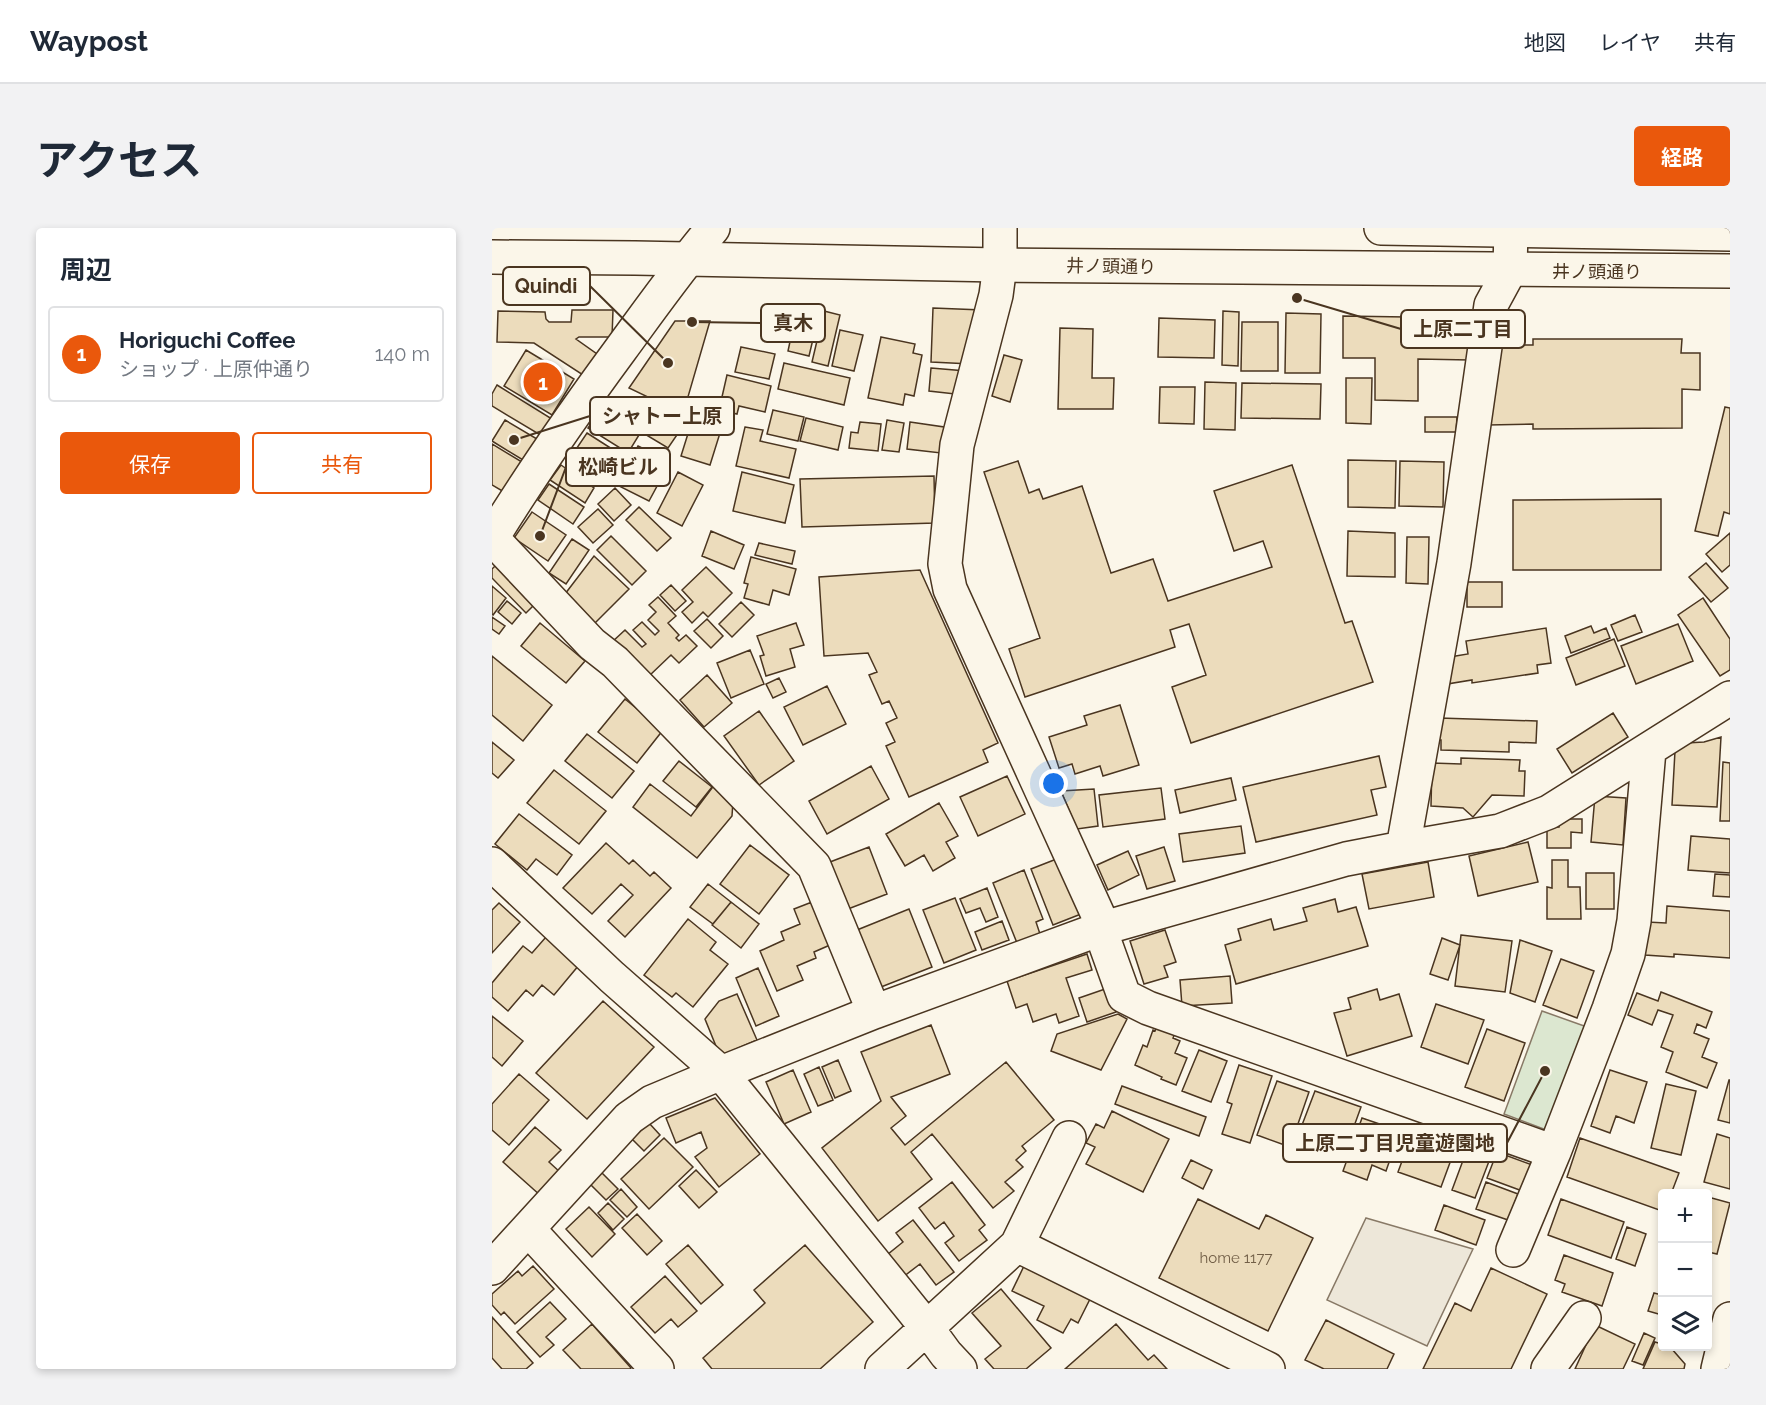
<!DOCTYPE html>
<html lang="ja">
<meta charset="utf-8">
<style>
:root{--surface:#fff;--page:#f2f2f3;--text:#1f2937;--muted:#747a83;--line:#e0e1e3;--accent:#ea580c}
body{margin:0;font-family:Raleway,"Noto Sans JP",sans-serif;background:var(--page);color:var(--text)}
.controls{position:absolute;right:18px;bottom:18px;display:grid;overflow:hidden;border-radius:6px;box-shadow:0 3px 9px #0003}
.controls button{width:54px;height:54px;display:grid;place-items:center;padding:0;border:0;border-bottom:2px solid var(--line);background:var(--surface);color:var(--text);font:30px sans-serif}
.you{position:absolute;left:562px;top:556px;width:21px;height:21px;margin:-15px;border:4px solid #fff;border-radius:50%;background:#1a73e8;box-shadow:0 0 0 9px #1a73e833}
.badge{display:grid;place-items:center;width:39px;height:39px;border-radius:50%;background:var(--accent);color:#fff;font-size:20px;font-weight:700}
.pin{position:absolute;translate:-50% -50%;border:3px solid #fff;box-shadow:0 2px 6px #0006}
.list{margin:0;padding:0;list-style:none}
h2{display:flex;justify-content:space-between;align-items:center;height:78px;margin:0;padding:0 24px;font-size:26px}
h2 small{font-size:20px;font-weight:400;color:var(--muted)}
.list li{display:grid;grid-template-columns:39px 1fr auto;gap:18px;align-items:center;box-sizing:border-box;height:96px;margin:0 12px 12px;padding:0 12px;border:2px solid var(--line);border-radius:6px}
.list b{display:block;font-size:22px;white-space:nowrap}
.list p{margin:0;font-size:20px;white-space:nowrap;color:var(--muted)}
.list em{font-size:20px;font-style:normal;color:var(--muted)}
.actions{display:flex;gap:12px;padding:18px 24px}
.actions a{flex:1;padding:14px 0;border:2px solid var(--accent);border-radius:6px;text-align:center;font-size:21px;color:var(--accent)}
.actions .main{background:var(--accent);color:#fff}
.icon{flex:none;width:33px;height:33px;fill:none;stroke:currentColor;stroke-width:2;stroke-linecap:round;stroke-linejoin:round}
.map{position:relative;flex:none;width:1238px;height:1141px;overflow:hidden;border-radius:6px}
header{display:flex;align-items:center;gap:36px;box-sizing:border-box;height:84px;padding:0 30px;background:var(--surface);border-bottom:2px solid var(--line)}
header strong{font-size:28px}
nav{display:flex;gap:33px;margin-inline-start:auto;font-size:21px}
.intro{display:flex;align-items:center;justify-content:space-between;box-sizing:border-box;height:144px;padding:0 36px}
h1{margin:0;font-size:42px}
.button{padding:15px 27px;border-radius:6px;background:var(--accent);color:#fff;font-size:21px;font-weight:700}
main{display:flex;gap:36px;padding:0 36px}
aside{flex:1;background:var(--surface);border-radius:6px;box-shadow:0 3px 9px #0003}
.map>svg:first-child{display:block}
.green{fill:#dce7d0;stroke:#887966;stroke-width:1.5}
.parking{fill:#ede7d9;stroke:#887966;stroke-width:1.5}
.building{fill:#ecdcbc;stroke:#4a3520;stroke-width:1.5}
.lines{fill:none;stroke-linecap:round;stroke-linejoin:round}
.minor-casing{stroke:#4a3520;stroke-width:36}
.major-casing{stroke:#4a3520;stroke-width:36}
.minor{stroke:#fbf6e9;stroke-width:33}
.major{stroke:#fbf6e9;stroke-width:33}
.labels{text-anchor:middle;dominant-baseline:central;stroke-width:4.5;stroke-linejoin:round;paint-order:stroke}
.number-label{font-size:15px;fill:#725f47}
.street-label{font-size:18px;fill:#4a3520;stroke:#fbf6e9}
.leader{fill:none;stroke:#4a3520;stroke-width:2}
.callout-dot{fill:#4a3520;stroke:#fbf6e9;stroke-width:2}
.callout{fill:#fbf6e9;stroke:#4a3520;stroke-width:2}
.callout-label{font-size:20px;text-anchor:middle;font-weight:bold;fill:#4a3520}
</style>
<header>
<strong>Waypost</strong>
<nav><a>地図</a><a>レイヤ</a><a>共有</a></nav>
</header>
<div class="intro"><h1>アクセス</h1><a class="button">経路</a></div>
<main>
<aside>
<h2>周辺<small></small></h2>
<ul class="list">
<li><span class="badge">1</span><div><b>Horiguchi Coffee</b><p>ショップ · 上原仲通り</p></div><em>140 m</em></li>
</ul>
<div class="actions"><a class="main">保存</a><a>共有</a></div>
</aside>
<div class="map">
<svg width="1238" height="1141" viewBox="0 0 1238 1141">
<rect width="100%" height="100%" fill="#fbf6e9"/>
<!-- green -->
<path class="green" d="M1050,783L1095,799L1057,903L1012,886Z"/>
<!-- parking -->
<path class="parking" d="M874,990L981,1021L935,1118L835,1072Z"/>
<!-- building -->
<path class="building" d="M441,80L490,82L479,136L439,134Z
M305,81L327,86L317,128L296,123Z
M80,82H121L120,109H87L84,111L105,126L91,147L42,115L5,114L6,83L53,84L54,91L57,94H79Z
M332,83L348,87L336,138L320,134Z
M731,83L747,84L746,138L730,137Z
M794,85L829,86L828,145H793Z
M851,88L978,90V132L926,131V173L883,172V130H851Z
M667,90L723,92L722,130L666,129Z
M183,93H218L191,186L137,160Z
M750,94H786V143H749Z
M568,100L601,101L600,150H622L621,181H566Z
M348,102L371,107L362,143L340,138Z
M389,109L423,116L421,125L430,127L422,168L413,166L411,177L376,170Z
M1041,111H1190L1189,125H1208V162L1190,161V200L1041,201V196L996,197L1008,117H1041Z
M249,119L283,126L277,151L243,144Z
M34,122L82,151L60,187L12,158Z
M512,127L530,132L518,174L500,168Z
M292,135L358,150L352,177L286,161Z
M439,140L474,143L472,167L437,163Z
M235,147L279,158L273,184L247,178L245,186L227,182Z
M854,150H880L879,196L854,195Z
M713,154L744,155L743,202L712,201Z
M750,155L829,156L828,191L749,190Z
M5,157L60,191L50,208L0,178V166Z
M668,159H703L702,196L667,195Z
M138,170L189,201L176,220L126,190Z
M1233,179L1238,180V286L1232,284L1226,308L1203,303Z
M108,182L147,207L136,225L96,200Z
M281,182L312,189L306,213L275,206Z
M933,189H965L964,204H933Z
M314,190L351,199L346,222L308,213Z
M13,192L45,211L31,232L0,213Z
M395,192L412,195L407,224L390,222Z
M368,194L389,196L386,223L357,220L359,204L366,205Z
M418,194L452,199L449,225L415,221Z
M199,196L228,205L218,237L189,228Z
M253,199L271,202L268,213L304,221L297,250L244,238Z
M95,205L128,226L108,258L74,236Z
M0,216L30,234L12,264L0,257Z
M146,218L178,234L157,273L125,257Z
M856,232L904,233L903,280L856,279Z
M526,233L537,265L547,261L551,271L590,258L619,345L661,331L676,373L780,339L771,313L742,323L722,263L800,237L853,395L860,393L881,454L699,515L680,459L714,447L697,396L678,402L683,419L533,469L517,421L548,410L492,244Z
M908,233L952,234L951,279L907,278Z
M69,237L102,260L93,275L58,252Z
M186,244L211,257L190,298L165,285Z
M250,244L302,257L293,295L241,283Z
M442,248L443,295L310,299L308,251Z
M57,256L92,279L81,296L46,272Z
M123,260L139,277L122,293L106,276Z
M1169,271V342H1021V272Z
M147,279L179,310L165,323L134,292Z
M106,281L121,297L101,315L86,299Z
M40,284L74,307L56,333L22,310Z
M219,303L252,317L242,341L210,328Z
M856,303L903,305V349L855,348Z
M1238,305V337L1230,344L1214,326Z
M119,308L154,343L140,357L105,322Z
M915,309H937L936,356L914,355Z
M80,311L97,322L74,356L57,345Z
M267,315L303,323L300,336L263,327Z
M102,328L137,361L103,395L73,366Z
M259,329L304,341L297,367L281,362L277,377L252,370L256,356L252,355Z
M9,332L48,371L34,385L0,350V341Z
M1214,335L1236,360L1219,374L1197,349Z
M214,339L240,365L216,389L211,384L200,395L190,384L201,374L190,362Z
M428,342L506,515L491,522L496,534L417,569L394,518L403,514L394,495L405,490L397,473L390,476L377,447L385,444L376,425L332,428L327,349Z
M975,354H1010V379H975Z
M179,357L194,373L183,383L168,367Z
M0,358L14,370L1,387L0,386Z
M166,369L184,388L176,395L187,407L184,410L187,413L194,407L205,418L187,435L179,427L157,448L119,415L133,402L150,419L154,416L141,402L150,394L163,407L167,403L156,392L164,384L157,377Z
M1211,370L1238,411V442L1228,448L1186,387Z
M15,373L29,385L20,396L6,384Z
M249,374L262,387L240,409L227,396Z
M1143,387L1150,404L1126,413L1119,397Z
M0,389L13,398L7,406L0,401Z
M215,391L231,408L219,420L202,403Z
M48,395L93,433L74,455L29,418Z
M304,395L312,417L298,421L303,439L274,448L268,428L272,427L265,408Z
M1186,396L1201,433L1144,456L1129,418Z
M1099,398L1102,405L1114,400L1118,410L1079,425L1073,408Z
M1054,400L1059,435L1045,437L1046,445L980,455V452L955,456L958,429L976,426L974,413Z
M1122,411L1133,438L1084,457L1074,430Z
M258,422L272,456L239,470L225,435Z
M0,428L60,477L31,513L0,487Z
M215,447L240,475L212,499L188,472Z
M287,450L294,464L281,470L274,456Z
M335,458L354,496L311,517L292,479Z
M133,471L171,502L145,535L106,504Z
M628,477L647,537L611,548L608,538L583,546L580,536L567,540L557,509L595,497L592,488Z
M267,483L302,533L267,557L232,508Z
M1121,485L1136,509L1080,545L1065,521Z
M947,490L1045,493L1044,515L1017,514V524L949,522V512H946Z
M95,506L142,543L120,570L73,533Z
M1229,509L1225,579L1180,577L1183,523L1194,515L1212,514Z
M0,514L22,532L6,550L0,545Z
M887,528L894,559L879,562L885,587L764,614L751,559Z
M969,530L1028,532L1027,543H1033L1032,568L1000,567L981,589L971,580L939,578L940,535L969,536Z
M187,533L220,559L204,579L171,553Z
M1231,534L1238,535V593H1228Z
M379,538L397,571L335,606L317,573Z
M62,542L114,583L87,616L35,575Z
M515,548L533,586L486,608L468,569Z
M739,550L744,572L688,585L683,562Z
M158,556L199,588L223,556L241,573L240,588L205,630L141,579Z
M669,560L673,591L611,599L607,567Z
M602,561L606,598L585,601L569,563Z
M1103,568L1134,570L1131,617L1099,614Z
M447,575L466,608L454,614L463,630L441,643L432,627L413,638L394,606Z
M27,586L80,627L65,647L44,631L35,642L3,616Z
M1067,591H1090V605L1079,604V620H1055V599H1067Z
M749,598L753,625L691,634L687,606Z
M1199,608L1238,611V645L1196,642Z
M1036,614L1046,654L986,668L977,628Z
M114,615L137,636L141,632L158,648L162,644L179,660L133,709L116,693L141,667L129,656L100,686L71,660Z
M258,617L297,647L267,686L228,656Z
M377,619L395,666L356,681L338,634Z
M672,619L683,653L655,661L644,628Z
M636,623L647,647L616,662L605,637Z
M567,630L589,686L561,697L539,641Z
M1060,632H1076V659H1088L1089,691H1055V659L1060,660Z
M936,634L942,669L877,681L870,646Z
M532,642L551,691L544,694L548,706L525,715L501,655Z
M1094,645H1122V681H1094Z
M1223,646L1238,647V669L1221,668Z
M216,656L239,674L221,696L198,679Z
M495,660L506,689L494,694L488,680L474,685L468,671Z
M463,670L484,722L452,735L431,682Z
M843,671L846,684L864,679L876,718L744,756L733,717L749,712L746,701L779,691L782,702L815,693L811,680Z
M239,674L267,696L249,720L220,697Z
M320,674L338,717L322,724L324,730L305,738L311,752L285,763L268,723L292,712L289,704L308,696L302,681Z
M7,675L28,694L0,725V682Z
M1175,678L1238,683V730L1182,726V729L1153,727L1155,694L1174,695Z
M417,681L440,739L389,759L365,702Z
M196,691L224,714L218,722L236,736L201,779L184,765L180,769L152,747Z
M510,693L517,712L490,722L483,704Z
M673,702L684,734L672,738L676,749L652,756L638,713Z
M969,707L1020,713L1013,764L963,758Z
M54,709L87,737L62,767L50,757L41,768L34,762L16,783L0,769V755L31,718L40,725Z
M950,710L968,717L956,752L938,746Z
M1028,712L1060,723L1043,774L1018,765Z
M595,726L600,742L574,750L587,788L567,795L564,786L541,794L535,776L524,780L515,753Z
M1069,731L1102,743L1085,790L1051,777Z
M266,740L287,788L264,798L244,750Z
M738,748L740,775L690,778L688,752Z
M616,760L624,784L595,794L587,770Z
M885,761L888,772L907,766L920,808L855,828L842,785L859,781L856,770Z
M1169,764L1220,784L1214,800L1205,796L1202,805L1217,811L1210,829L1225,835L1215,860L1174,844L1181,824L1169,819L1181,787L1166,782L1160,797L1136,787L1145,765L1166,773Z
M245,766L265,812L228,828L213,791L227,773Z
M111,773L162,819L95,891L44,845Z
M944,776L992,792L976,836L929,819Z
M626,786L635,791L609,842L559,823L565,806Z
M0,788L31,813L10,838L0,829Z
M439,797L458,846L399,869L414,888L399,900L413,917L514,834L562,892L530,918L534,923L524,932L531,939L513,954L522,963L501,980L440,906L419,924L440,951L386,993L330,920L389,873L369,824Z
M665,798L683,805L681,810L688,813L683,825L695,830L684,857L669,851L670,849L643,837L651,817L655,819L661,802L663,803Z
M995,801L1033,815L1012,873L973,859Z
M707,822L735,833L719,874L690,863Z
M346,832L359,863L343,870L330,839Z
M747,837L780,848L758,915L730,906L740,876L735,874Z
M327,839L341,872L326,878L312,846Z
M301,842L319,884L292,896L274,854Z
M1118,842L1155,854L1142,895L1124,888L1118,905L1099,898Z
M27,846L57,872L17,917L0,902V876Z
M1237,852H1238V895L1226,892Z
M785,853L817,864L798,919L765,907Z
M1174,856L1204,863L1189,927L1159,920Z
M630,858L714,889L707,908L623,876Z
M823,863L869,879L852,926L834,919L830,929L802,918Z
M223,870L268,926L227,959L203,929L215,920L209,904L184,915L174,890Z
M620,883L677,911L651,964L594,936L603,919L594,915L604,896L612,900Z
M870,890L908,903L894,943L880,937L875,952L851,943Z
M157,895L168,907L152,923L140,911Z
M43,899L69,922L57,934L69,945L49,968L11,934Z
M920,906L963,921L949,959L906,944Z
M1225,906L1238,910V961L1212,954Z
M172,910L201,939L157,981L129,951Z
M1088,910L1187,945L1179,966H1170V983L1075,949Z
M976,919L999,928L983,970L960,962Z
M1005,924L1043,938L1033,964L995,950Z
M699,932L720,942L711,961L690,950Z
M204,942L225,964L207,980L187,958Z
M108,943L126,961L114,972L96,954Z
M460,954L493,997L487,1002L495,1012L467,1033L453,1015L462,1008L452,994L443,1001L427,980Z
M994,954L1026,966L1016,992L984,981Z
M129,961L145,979L135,989L118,972Z
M1216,969L1238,975L1225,1026L1216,1024Z
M706,971L767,1001L774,987L821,1010L776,1103L667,1050Z
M1069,971L1132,994L1119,1030L1056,1007Z
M116,975L132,991L121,1002L106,985Z
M952,977L993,992L984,1017L943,1002Z
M97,979L123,1006L100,1029L74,1001Z
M145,986L170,1013L155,1027L130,1000Z
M421,992L462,1044L444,1057L428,1036L411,1049L395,1027L411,1014L404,1005Z
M1135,999L1154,1006L1143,1038L1124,1031Z
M196,1017L231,1057L209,1076L174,1036Z
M313,1017L381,1094L328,1141H220L211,1130L273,1075L262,1062Z
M1072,1027L1121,1045L1110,1078L1070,1064L1073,1056L1063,1052Z
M41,1038L62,1061L23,1096L12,1084L9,1087L0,1077V1066L26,1043L30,1048Z
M532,1038L598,1071L586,1095L579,1091L571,1105L545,1092L552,1078L520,1063Z
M999,1040L1055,1066L1019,1141H931L963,1075L979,1083Z
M173,1048L205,1083L186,1099L179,1091L163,1105L139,1079Z
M509,1061L559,1120L534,1141H502L493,1131L509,1118L480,1085Z
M1162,1065L1170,1067V1087L1156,1083Z
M58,1074L74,1091L54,1109L62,1117L48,1129L25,1104Z
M0,1089L41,1135L34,1141H10L0,1130Z
M834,1092L902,1126L895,1141H832L813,1132Z
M100,1096L139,1140L138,1141H89L71,1122Z
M624,1096L656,1132L662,1127L675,1141H573Z
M1103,1097L1143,1116L1131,1141H1083Z
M1152,1105L1163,1110L1151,1137L1140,1133Z
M1163,1114L1170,1116V1118L1179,1120L1193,1136L1192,1141H1151Z"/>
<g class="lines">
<!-- minor casing -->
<g class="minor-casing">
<path id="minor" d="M508,0V37L504,67L465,217L453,336L458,361L607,689L608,701L632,768L656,780L1062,924
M0,310L100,416L123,434L322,638L382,784
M0,310C40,245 84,182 129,121C159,80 188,39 221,0
M911,620L962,335L999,77L1018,42L1019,0
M0,636L120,749L229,845L435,1100L454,1126L468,1141
M36,1001L165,1141
M525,1017L776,1141
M1021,1022L1062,924L1117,781L1136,726L1142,693L1157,522
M0,1040L137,890L160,874L229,845L382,784L608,701L854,631L911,620L1008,603L1057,584L1238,470
M390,1141L525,1017L577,910
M1056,1141L1092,1090
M1226,1141L1238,1091"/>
</g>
<!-- major casing -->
<g class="major-casing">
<path id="major" d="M889,0L1238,6
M0,29L143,30L508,37L1238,43"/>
</g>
<!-- minor -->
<use href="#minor" class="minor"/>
<!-- major -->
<use href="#major" class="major"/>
</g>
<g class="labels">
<!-- number labels -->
<g class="number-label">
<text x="744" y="1030">home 1177</text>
</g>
<!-- street labels -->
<g class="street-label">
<text transform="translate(619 38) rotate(1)">井ノ頭通り</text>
<text x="1105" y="43">井ノ頭通り</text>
</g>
</g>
<!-- callouts -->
<path class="leader" d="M176 135L98 58M200 94L269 95M805 70L909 101M22 212L98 188M48 308L74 239M1053 843L1015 915"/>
<g class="callout-dot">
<circle cx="176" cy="135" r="6"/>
<circle cx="200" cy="94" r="6"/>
<circle cx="805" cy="70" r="6"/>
<circle cx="22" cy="212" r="6"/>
<circle cx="48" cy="308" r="6"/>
<circle cx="1053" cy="843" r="6"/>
</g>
<g class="callout">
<rect x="11" y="39" width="87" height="38" rx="6"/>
<rect x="269" y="76" width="64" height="38" rx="6"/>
<rect x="909" y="82" width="124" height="38" rx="6"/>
<rect x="98" y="169" width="144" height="38" rx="6"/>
<rect x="74" y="220" width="104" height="38" rx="6"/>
<rect x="791" y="896" width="224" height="38" rx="6"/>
</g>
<g class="callout-label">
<text x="54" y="65">Quindi</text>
<text x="301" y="102">真木</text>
<text x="971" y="108">上原二丁目</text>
<text x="170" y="195">シャトー上原</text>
<text x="126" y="246">松崎ビル</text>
<text x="903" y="922">上原二丁目児童遊園地</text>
</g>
</svg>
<div class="controls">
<button>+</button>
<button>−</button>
<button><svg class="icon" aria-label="layers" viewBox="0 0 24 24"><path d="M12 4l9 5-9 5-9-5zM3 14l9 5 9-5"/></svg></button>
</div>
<div class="you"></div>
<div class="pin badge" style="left:51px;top:154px">1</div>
</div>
</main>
